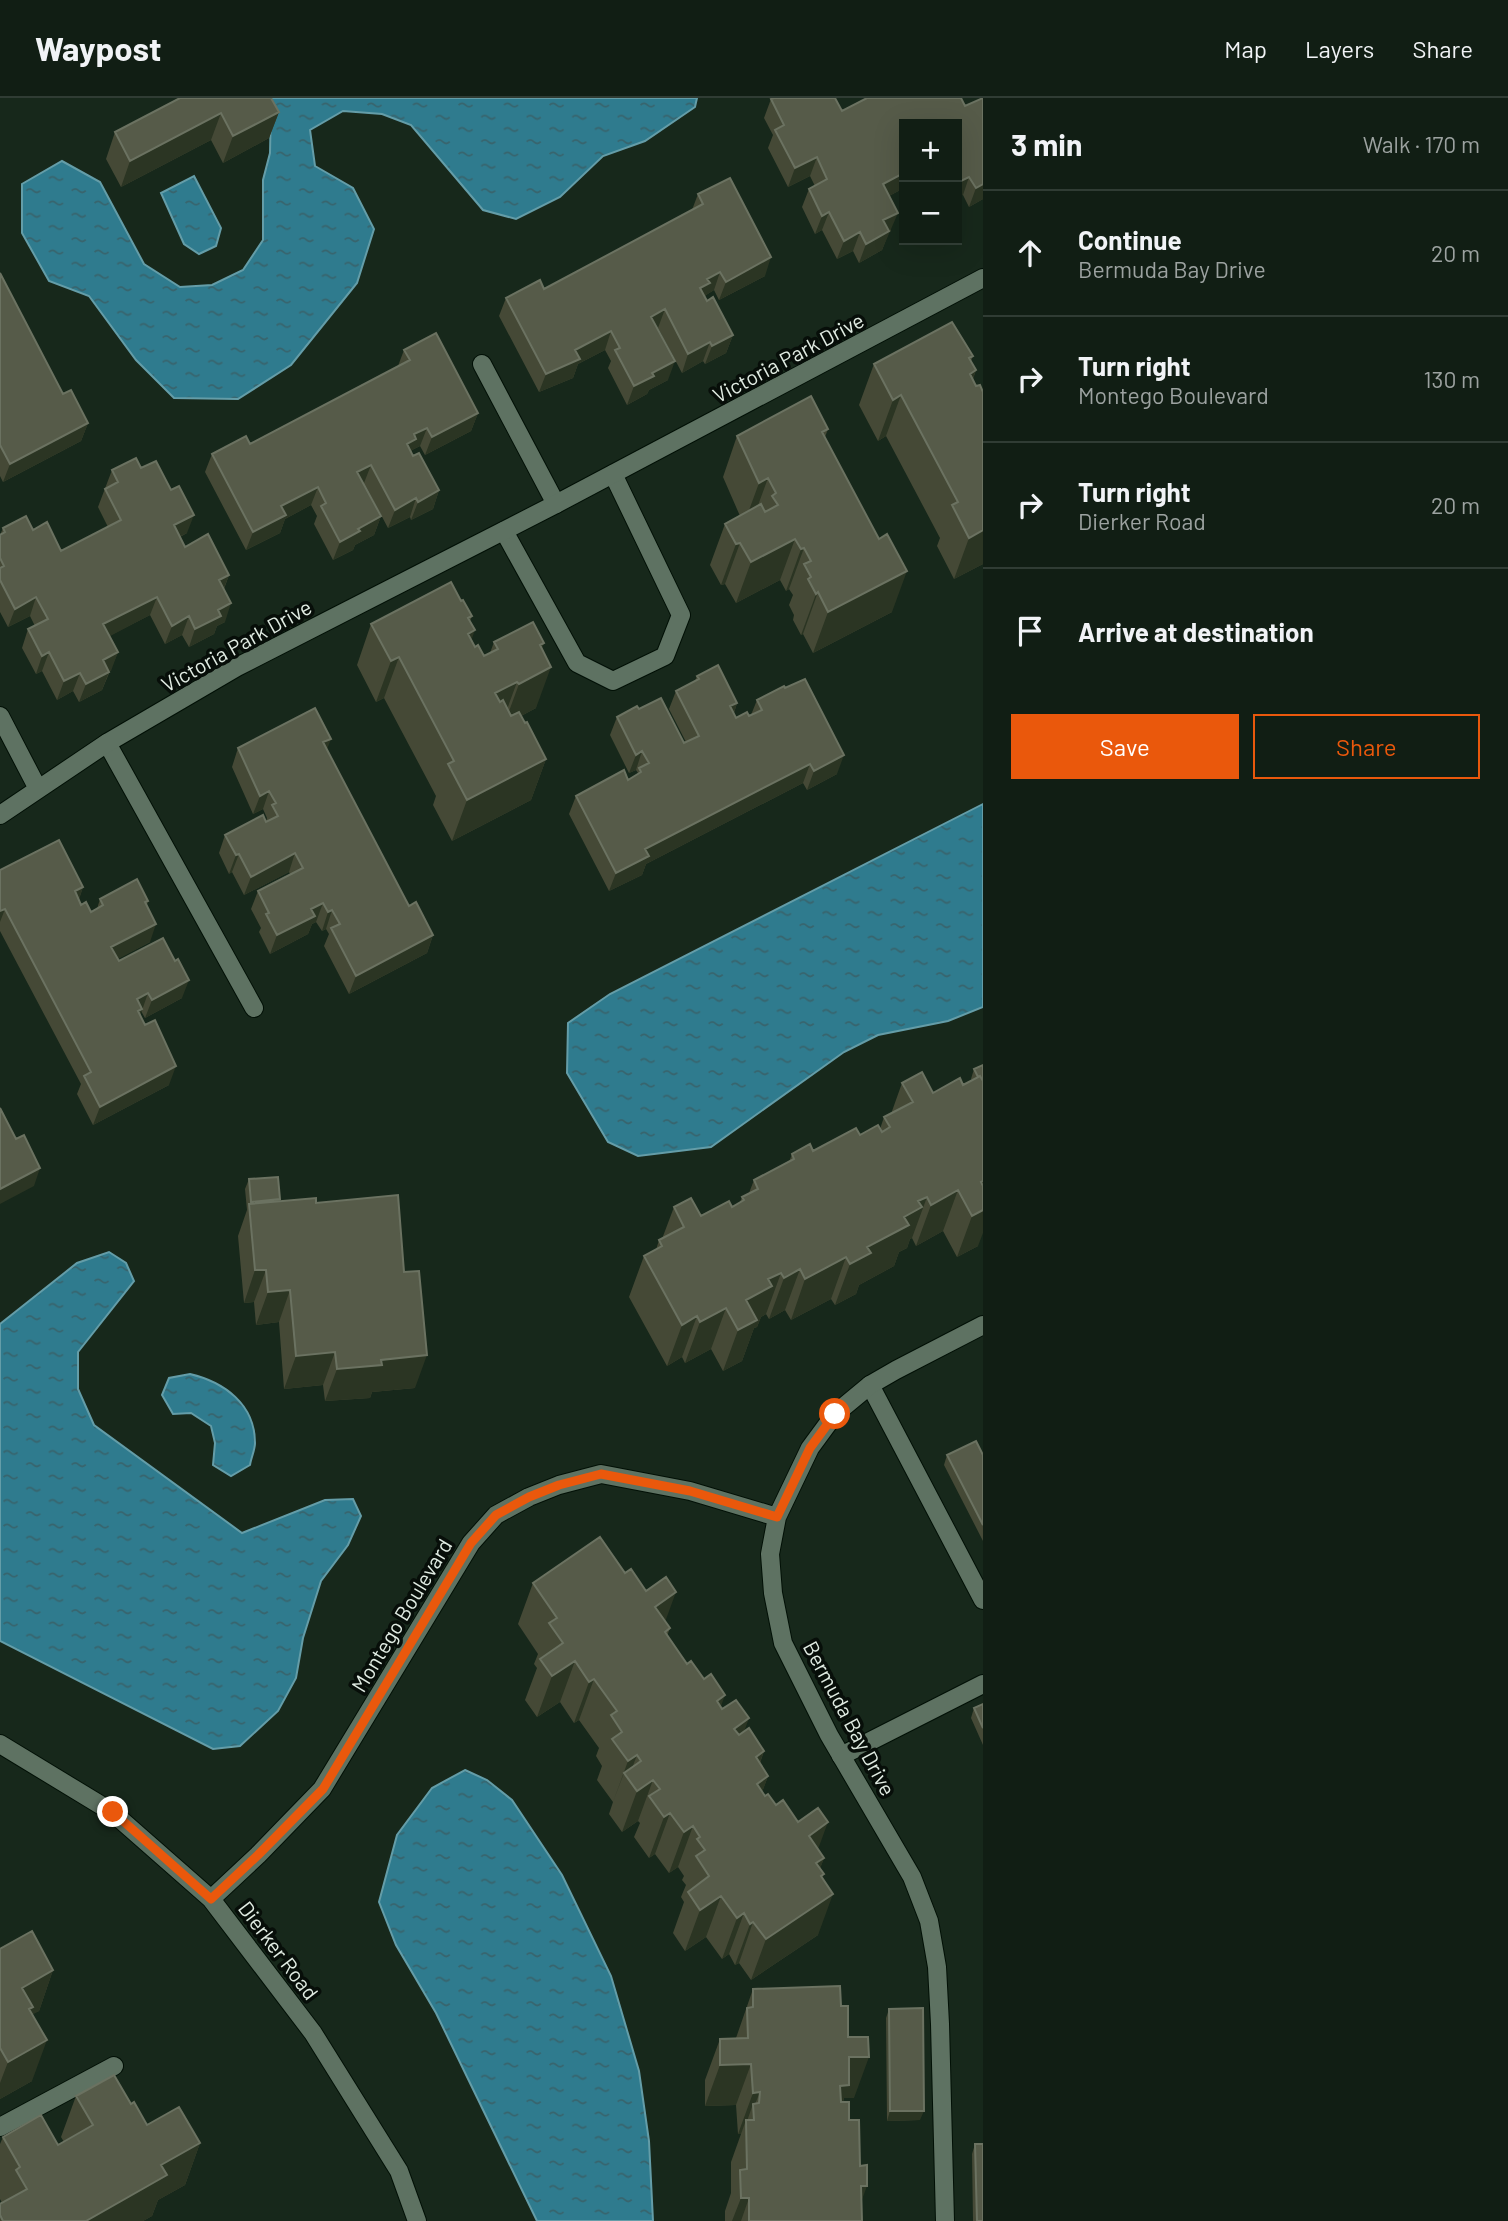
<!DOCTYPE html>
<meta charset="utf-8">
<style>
:root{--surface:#111e14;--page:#1e2b22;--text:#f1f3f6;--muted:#9ca2a0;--line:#303c34;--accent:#ea580c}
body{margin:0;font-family:Barlow,sans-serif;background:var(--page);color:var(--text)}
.controls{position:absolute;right:21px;top:21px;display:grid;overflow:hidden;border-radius:0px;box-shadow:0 7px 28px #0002}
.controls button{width:63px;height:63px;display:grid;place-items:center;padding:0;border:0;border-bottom:2px solid var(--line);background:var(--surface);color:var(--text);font:35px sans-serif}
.stop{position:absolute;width:21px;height:21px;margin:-16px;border:5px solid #ea580c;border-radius:50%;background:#fff}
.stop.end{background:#ea580c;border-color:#fff;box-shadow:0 2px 7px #0008}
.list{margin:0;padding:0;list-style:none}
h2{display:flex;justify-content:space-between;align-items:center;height:91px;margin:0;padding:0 28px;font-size:30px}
h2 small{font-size:23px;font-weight:400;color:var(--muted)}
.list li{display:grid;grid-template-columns:46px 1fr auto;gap:21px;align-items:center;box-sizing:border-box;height:126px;padding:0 28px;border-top:2px solid var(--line)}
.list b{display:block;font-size:26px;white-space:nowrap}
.list p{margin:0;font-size:23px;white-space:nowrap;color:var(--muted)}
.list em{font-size:23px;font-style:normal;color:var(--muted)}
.actions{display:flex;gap:14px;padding:21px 28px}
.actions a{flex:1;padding:16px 0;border:2px solid var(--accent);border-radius:0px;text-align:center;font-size:24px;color:var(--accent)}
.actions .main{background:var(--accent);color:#fff}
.icon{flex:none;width:38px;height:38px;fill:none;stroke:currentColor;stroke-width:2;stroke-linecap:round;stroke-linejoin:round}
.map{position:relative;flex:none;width:983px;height:2123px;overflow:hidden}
header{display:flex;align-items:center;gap:42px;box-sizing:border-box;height:98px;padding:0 35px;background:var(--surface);border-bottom:2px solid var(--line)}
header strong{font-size:33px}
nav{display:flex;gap:38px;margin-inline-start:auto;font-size:24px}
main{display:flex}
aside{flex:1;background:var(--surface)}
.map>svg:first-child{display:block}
.water{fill:url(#water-ripples);stroke:#649da8;stroke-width:2}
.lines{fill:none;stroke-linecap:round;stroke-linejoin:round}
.lane-casing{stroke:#021006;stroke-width:20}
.street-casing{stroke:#021006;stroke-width:20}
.lane{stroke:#5e7262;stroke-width:18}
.street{stroke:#5e7262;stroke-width:18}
.wall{fill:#454936}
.shaded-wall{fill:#2b3523}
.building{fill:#565b49;stroke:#6b7261;stroke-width:2}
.route{stroke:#ea580c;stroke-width:9}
.labels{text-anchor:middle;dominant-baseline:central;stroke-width:7;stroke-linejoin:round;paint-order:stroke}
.street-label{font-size:21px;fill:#e1ece3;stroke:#070e09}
</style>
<header>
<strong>Waypost</strong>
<nav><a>Map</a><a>Layers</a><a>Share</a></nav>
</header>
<main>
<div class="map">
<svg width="983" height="2123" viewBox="0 0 983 2123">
<defs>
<pattern id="water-ripples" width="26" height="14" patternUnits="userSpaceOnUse" patternTransform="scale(1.75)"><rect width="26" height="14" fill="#2f7b8e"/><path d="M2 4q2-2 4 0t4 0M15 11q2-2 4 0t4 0" fill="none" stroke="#38646d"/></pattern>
</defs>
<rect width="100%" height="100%" fill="#17281b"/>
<!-- water -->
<path class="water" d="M268,0H697L695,9L645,43L603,58L560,99L516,121L483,112L411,27L382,16L343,13L310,32L315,68L353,90L374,131L357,185L291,267L238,301L174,300L136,262L89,198L49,183L22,135V86L62,63L100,84L144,166L180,189L212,187L243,172L263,142V82L270,55L271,8Z
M194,78L221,130L216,148L199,156L184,146L161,95Z
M983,706V909L948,923L878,937L844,954L711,1049L638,1058L608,1044L567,975L568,925L610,896Z
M109,1154L126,1165L134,1183L78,1254V1291L94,1327L242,1435L325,1402L353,1401L361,1418L348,1447L321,1483L303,1540L296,1580L278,1613L240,1648L213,1651L0,1543V1226L77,1165Z
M190,1276C224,1284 255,1306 255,1345C255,1352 251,1360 250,1367L231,1378L213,1367L215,1345L211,1328L191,1315L173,1316L162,1297L169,1280Z
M465,1672L487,1682L512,1702L562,1777L611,1878L639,1973L649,2043L653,2123H537L436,1915L396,1847L379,1804L397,1737L432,1690Z"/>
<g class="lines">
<!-- lane casing -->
<g class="lane-casing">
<path id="lane" d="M482,266L556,406
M504,433L577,565L613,583L665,558L681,517L613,376
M107,645L254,910
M870,1287L983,1502
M841,1658L983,1586"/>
</g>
<!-- street casing -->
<g class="street-casing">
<path id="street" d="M0,618L38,691
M0,717L107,645L237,569L556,406L983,180
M0,1646L112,1714L211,1801L313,1935L399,2073L417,2123
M211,1801L258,1757L322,1691L471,1445L496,1417L529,1399L559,1387L601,1376L690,1393L777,1419
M0,2029L114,1968
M945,2123L940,1926L937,1869L929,1823L912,1779L829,1637L783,1545L773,1495L770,1456L777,1419L810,1350L835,1316L870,1287L896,1272L983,1227"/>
</g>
<!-- lane -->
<use href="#lane" class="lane"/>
<!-- street -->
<use href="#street" class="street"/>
</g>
<!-- wall -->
<path class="wall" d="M180,0L279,14L269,40L223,65L211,42L121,89L106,61L115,34Z
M961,0L983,101L969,109L963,97L957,26L904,90L889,98L891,133L889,134L882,152L859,165L853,153L837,161L822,132L815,136L802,109L809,91L815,88L810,78L788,89L768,50L773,37L764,20L771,1L842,13Z
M698,96L765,178L719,202L714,192L706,197L705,199L733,237L726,255L705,266L703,263L682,275L658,230L668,282L649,292L647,296L627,307L608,270L611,263L605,252L578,266L573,280L539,294L499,218L506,200L544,191L692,112Z
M0,175L63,296L88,325L81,343L3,384L0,378Z
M404,252L478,315L471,333L425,357L420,348L412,352L411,355L439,392L433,411L411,422L410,419L388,430L364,385L381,418L374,437L355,447L353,452L333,462L314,426L317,418L311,407L285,421L280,435L246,452L205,374L212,356L250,346L398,268Z
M973,258L971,263L976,272L973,281L983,466L954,481L937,448L940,440L886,338L878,343L859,307L874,266Z
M828,331L825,339L892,514L813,555L803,536L801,537L793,522L794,517L789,507L793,497L789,491L786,493L780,482L736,505L725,486L721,487L710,467L725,426L740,418L723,379L737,338Z
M141,370L187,435L180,439L185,449L229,477L224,491L225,524L217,528L214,536L189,549L182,537L165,546L150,517L109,538L118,554L102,592L79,604L73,593L57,602L42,573L36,576L22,550L28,531L35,528L30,518L8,529L0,514V437L3,430L33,432L61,453L108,429L98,409L112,372Z
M461,503L472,518L470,523L472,542L475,549L484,558L490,555L494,544L542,552L536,610L521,618L546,661L531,702L452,743L433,707L436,698L384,600L376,604L357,567L371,526Z
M697,578L737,605L734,615L736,620L751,617L757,602L837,676L807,692L803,685L646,766L642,777L609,793L569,716L576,698L628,682L637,677L638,675L636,672L629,675L610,637L617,619L639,611L684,645L686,644L669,611L676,593L695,583Z
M238,650L327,651L409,808L433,837L427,855L349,896L324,848L329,836L326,831L322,833L316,824L312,826L308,836L270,856L259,834L261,830L251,811L258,793L290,776L289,774L244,797L232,774L229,776L219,755L225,737L266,724L267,720L263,711L253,716L232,669Z
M0,772L83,789L79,801L81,807L91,814L97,811L100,801L148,803L147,807L150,844L117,861L119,863L182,900L145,920L141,913L140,917L169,987L93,1027L77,996L81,986L0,833Z
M983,967L978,1148L957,1159L943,1133L916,1148L912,1140L910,1141L907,1150L899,1154L894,1168L859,1187L856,1196L835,1207L831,1201L791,1222L785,1212L769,1221L766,1216L761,1219L757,1229L754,1230L742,1263L723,1273L711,1251L685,1265L682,1259L667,1268L629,1199L644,1158L656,1152L659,1142L662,1141L674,1109L701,1118L732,1109L740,1104L742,1099L749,1095L754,1082L789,1064L792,1056L813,1053L880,1031L884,1019L891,1016L902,985L933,995L963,987L972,982L971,981L974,971Z
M249,1081L280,1101V1103L316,1105L415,1290L372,1294L370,1300L325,1303L323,1287L284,1291L279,1224L256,1227L254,1204L244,1205L238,1138L247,1112L245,1091Z
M947,1357H983V1443L944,1367Z
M625,1475L670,1530L667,1538L687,1566L721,1608L744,1634L764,1653L760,1665L768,1678L762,1694L765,1698L776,1707L818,1751L824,1760L820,1770L822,1780L818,1837L751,1882L739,1865L735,1867L729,1856L722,1861L706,1839L685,1853L673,1835L684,1804L681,1799L686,1787L682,1782L684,1778L678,1769L669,1775L655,1756L649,1760L634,1739L640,1725L638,1723L622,1734L609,1716L613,1704L597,1682L602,1668L596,1658L599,1650L579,1622L574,1625L560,1604L537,1619L525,1602L537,1570L534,1566L538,1556L518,1526L533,1485Z
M983,1606V1647L971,1620L974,1610Z
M0,1851L53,1872L39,1913L32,1916V1983L0,2001Z
M753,1891L841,1908L848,1939L854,2000H844L843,2004L849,2022L862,2103V2123H725V2113L731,2095V2064L741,2036H738L736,2007L705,2008V1982L720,1941L736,1940Z
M889,1911L920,2022L887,2023L886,1920Z
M76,1998L131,2006L147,2027L200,2045L185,2087L158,2102L152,2118L143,2123H0V2106L2,2105L0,2101V2046L3,2039L58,2047L64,2044L61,2039Z
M975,2046L983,2123H973L972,2056Z"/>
<!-- shaded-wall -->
<path class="shaded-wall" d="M279,14L269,40L223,65L233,38Z
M221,15L211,42L121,89L130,63Z
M817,59L810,78L788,89L795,70Z
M904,75V90L876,105L883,86Z
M969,79L963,97L957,100V85Z
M983,86V101L969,109L976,90Z
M829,114L822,132L815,136L822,118Z
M898,115L882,152L859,165L866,146L883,122Z
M860,134L853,153L837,161L844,143Z
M771,159L765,178L719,202L726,184Z
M720,174L714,192L706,197L703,204L700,190L707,181Z
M665,211L658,230L645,237L651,219Z
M611,233L605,252L578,266L573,280L539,294L546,276L575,252Z
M733,237L726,255L705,266L712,248Z
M710,244L703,263L682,275L688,256Z
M675,263L668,282L649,292L647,296L627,307L634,288L652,275Z
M976,272L961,314L970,276Z
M901,297L886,338L878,343L893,302Z
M478,315L471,333L425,357L432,339Z
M88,325L81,343L3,384L10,366Z
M427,330L420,348L412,352L410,360L407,346L414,336Z
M371,367L364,385L351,392L357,374Z
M768,380L753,421L744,426L759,385Z
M318,389L311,407L285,421L280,435L246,452L253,434L281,408Z
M439,392L433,411L411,422L418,404Z
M416,400L410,419L388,430L395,412Z
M194,417L187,435L167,445L174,427Z
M381,418L374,437L355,447L353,452L333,462L340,444L358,431Z
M983,432V466L954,481L969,440Z
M795,441L780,482L736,505L751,464Z
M740,445L725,486L721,487L736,446Z
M804,450L789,491L786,493L801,451Z
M907,473L892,514L813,555L828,514Z
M229,477L222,495L219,482Z
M818,494L803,536L801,537L816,496Z
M36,499L30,518L8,529L15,511Z
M157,499L150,517L97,545L103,526Z
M231,505L225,524L217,528L214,536L189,549L195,531L218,512Z
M189,518L182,537L165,546L172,528Z
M475,532L460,574L468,536Z
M544,545L532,579L551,569L536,610L504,627L519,586L540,547Z
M49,554L42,573L36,576L42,558Z
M118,554L111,573L102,577L109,574L102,592L79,604L86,586L103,562Z
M399,559L384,600L376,604L391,563Z
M80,575L73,593L57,602L64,583Z
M517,584L502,625L495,595Z
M737,605L731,624L730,608Z
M331,641L324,659L323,644Z
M642,653L636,672L629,675L636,657Z
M844,657L837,676L807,692L814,673Z
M546,661L531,702L452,743L467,702Z
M810,666L803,685L646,766L642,777L609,793L616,775L645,751Z
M269,693L263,711L253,716L260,698Z
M295,755L289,774L244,797L251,779Z
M239,756L232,774L229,776L236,757Z
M83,789L77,807L75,793Z
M323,805L316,824L312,826L308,836L270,856L277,837L311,811Z
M5,811L0,824V813Z
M332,812L326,831L322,833L328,814Z
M156,826L150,844L105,868L111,849Z
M433,837L427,855L349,896L356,878Z
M189,882L182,900L145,920L152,902Z
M148,895L136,930L137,901Z
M176,968L169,987L93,1027L100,1009Z
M40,1070L34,1088L0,1106V1091Z
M983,1083V1135L978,1148L957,1159L972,1118L981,1084Z
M958,1092L943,1133L916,1148L931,1107Z
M927,1099L912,1140L910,1141L907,1150L899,1154L894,1168L859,1187L856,1196L835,1207L850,1166L867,1149L904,1119L918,1103Z
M280,1101L277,1110L250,1107L251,1104Z
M846,1159L831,1201L791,1222L805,1181Z
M800,1171L785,1212L769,1221L784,1180Z
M255,1172H266L254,1204L244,1205Z
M781,1175L766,1216L761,1219L757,1229L754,1230L742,1263L723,1273L738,1232L746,1202L768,1181Z
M290,1192L279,1224L256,1227L268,1194Z
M726,1210L711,1251L685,1265L700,1224Z
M697,1218L682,1259L667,1268L682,1227Z
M335,1254L323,1287L284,1291L296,1258Z
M427,1257L415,1290L372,1294L370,1300L325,1303L337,1271L381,1262Z
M676,1494L661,1535L655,1509Z
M575,1563L560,1604L537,1619L552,1578Z
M594,1581L579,1622L574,1625L589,1584Z
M725,1597L710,1639L717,1603Z
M749,1620L734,1662V1631Z
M764,1653L749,1694L756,1659Z
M637,1657L628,1681L624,1675L613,1704L628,1663Z
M768,1678L753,1719L757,1686Z
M653,1682L638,1723L622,1734L637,1693Z
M670,1715L655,1756L649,1760L664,1719Z
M828,1724L813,1765L809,1738Z
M693,1728L678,1769L669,1775L684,1734Z
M824,1760L809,1801L816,1765Z
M824,1776L811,1811L833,1796L818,1837L751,1882L766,1841Z
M721,1798L706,1839L685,1853L700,1812Z
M744,1815L729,1856L722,1861L737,1820Z
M753,1824L739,1865L735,1867L750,1826Z
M53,1872L39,1913L30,1918L22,1890Z
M47,1942L32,1983L0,2001V1985L8,1964Z
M849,1959H869L854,2000H844L834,2028L825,2029Z
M751,1966L736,2007L705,2008L720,1967Z
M760,1994L753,2011V2006L746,2026V2022L741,2036H738L753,1995Z
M890,2013H924L920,2022L887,2023Z
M200,2045L185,2087L158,2102L152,2118L143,2123H86L161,2067Z
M861,2088H867L854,2123Z
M741,2100H749L741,2123H732Z"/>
<!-- building -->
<path class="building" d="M180,0H271L279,14L233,38L221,15L130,63L115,34Z
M774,0H835L842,13L867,0H961L965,8L983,0V86L976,90L969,79L957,85V26H904V75L883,86L898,115L883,122L889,133L866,146L860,134L844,143L829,114L822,118L809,91L827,81L817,59L795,70L775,32L784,27L771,1Z
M730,80L771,159L726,184L720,174L707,181L710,185L700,190L707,203L713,199L733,237L712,248L710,244L688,256L665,211L651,219L675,263L652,275L654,278L634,288L615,252L620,250L611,233L575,252L580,261L546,276L506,200L540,182L544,191L703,106L698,96Z
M0,175L63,296L71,292L88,325L10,366L0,347Z
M952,224L973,258L969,260L976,272L970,276L976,288L980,287L983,294V432L969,440L952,407L958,404L901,297L893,302L874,266Z
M436,235L478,315L432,339L427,330L414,336L416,341L407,346L413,358L419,355L439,392L418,404L416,400L395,412L371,367L357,374L381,418L358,431L360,433L340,444L321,408L326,405L318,389L281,408L286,417L253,434L212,356L246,338L250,346L410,262L404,252Z
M811,298L828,331L822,334L879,441L887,436L907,473L828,514L818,494L816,496L808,481L811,479L804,466L811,463L804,450L801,451L795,441L751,464L740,445L736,446L725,426L761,406L765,414L778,407L772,398L776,395L768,380L759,385L737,338Z
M136,360L141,370L156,363L171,392L179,388L194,417L174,427L185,449L208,436L229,477L219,482L231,505L218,512L221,518L195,531L189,518L172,528L157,499L103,526L118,554L103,562L109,574L86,586L80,575L64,583L49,554L42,558L28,531L48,521L36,499L15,511L0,482V470L4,468L0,460V437L5,434L3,430L26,418L33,432L47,424L61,453L121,422L105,391L118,384L112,372Z
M451,484L461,503L463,502L472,518L468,520L475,532L468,536L475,549L478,547L484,558L498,551L494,544L533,524L544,545L540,547L551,569L519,586L517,584L495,595L500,604L503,602L511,618L519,614L525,625L527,624L546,661L467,702L448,666L454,663L399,559L391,563L371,526Z
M718,567L737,605L730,608L736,620L747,614L749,618L762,612L757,602L784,588L785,590L805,581L844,657L814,673L810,666L645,751L649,758L616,775L576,698L624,672L628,682L641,674L639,670L649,665L642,653L636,657L617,619L637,608L639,611L661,600L684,645L699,638L676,593L699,581L697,578Z
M315,610L331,641L323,644L409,808L416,804L433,837L356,878L331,830L340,826L332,812L328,814L323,805L311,811L315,818L277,837L266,816L269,815L258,793L303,770L295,755L251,779L239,756L236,757L225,737L263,717L266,724L278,718L272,707L276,705L269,693L260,698L238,650Z
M59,742L83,789L75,793L81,807L86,804L91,814L103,807L100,801L137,781L148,803L145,804L156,826L111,849L119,863L163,840L175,863L178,861L189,882L152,902L148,895L137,901L142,911L138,913L145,927L155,922L176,968L100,1009L84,978L91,974L5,811L0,813V772Z
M983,967V983L980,978L978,979L974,971Z
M922,974L933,995L960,980L963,987L980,978L983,983V1083L981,1084L983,1088V1112L972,1118L958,1092L931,1107L927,1099L918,1103L922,1109L904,1119L909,1127L867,1149L871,1155L850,1166L846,1159L805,1181L800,1171L784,1180L781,1175L768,1181L772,1188L746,1202L757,1222L738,1232L726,1210L700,1224L697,1218L682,1227L644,1158L662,1148L659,1142L684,1129L674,1109L691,1100L701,1118L729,1103L732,1109L744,1102L742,1099L758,1091L754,1082L794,1061L792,1056L810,1046L813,1053L856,1030L860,1037L878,1027L882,1034L890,1029L884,1019L913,1004L902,985Z
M0,1010L16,1041L24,1037L40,1070L0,1091Z
M278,1079L280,1101L251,1104L249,1081Z
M398,1097L404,1174L419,1173L427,1257L381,1262L382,1267L337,1271L335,1254L296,1258L290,1192L268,1194L266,1172H255L249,1106L316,1100V1105Z
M976,1343L983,1357V1427L947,1357Z
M600,1439L625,1475L631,1471L646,1493L666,1479L676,1494L655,1509L670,1530L665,1534L687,1566L691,1563L704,1581L711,1576L725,1597L717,1603L722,1611L736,1602L749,1620L734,1631L739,1637L749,1630L764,1653L756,1659L768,1678L757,1686L765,1698L768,1696L776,1707L783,1702L798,1724L818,1710L828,1724L809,1738L824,1760L816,1765L824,1776L821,1778L833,1796L766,1841L753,1824L750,1826L744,1815L737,1820L721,1798L700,1812L688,1794L709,1778L696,1758L705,1752L697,1741L700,1739L693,1728L684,1734L670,1715L664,1719L649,1698L660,1691L653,1682L637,1693L624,1675L641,1663L637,1657L628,1663L612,1641L622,1634L611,1617L617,1613L594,1581L589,1584L575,1563L552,1578L540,1561L563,1545L549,1525L557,1520L533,1485Z
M983,1606V1630L974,1610Z
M32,1833L53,1872L22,1890L33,1909L29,1911L47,1942L8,1964L0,1950V1851Z
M840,1888L841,1908H848V1939H868L869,1959H849V1987L840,1988L841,2004H849V2022H859L860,2068L867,2067V2088H861L862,2123H749V2100H741L740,2072L747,2071L746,2022H754L753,2006L759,2005L760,1994L753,1995L751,1966L720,1967V1941L748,1940L747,1910L753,1909V1891Z
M923,1910L924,2013H890L889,1911Z
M114,1977L131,2006L134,2004L147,2027L179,2009L200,2045L161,2067L167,2077L86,2123H3L0,2117V2106L27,2091L16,2072L20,2069L3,2039L41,2017L58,2047L93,2027L76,1998Z
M975,2046H983V2123H977Z"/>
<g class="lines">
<!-- route -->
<path class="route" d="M113,1714L211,1801L258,1757L323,1691L471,1445L496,1417L529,1399L559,1387L601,1376L690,1393L777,1419L810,1350L835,1316"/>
</g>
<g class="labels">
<!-- street labels -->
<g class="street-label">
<text transform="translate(788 259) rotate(-28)">Victoria Park Drive</text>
<text transform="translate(236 547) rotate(-29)">Victoria Park Drive</text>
<text transform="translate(401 1517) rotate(-59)">Montego Boulevard</text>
<text transform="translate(850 1620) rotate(62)">Bermuda Bay Drive</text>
<text transform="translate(279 1852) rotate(53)">Dierker Road</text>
</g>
</g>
</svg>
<div class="controls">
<button>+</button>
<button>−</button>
</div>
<div class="stop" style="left:835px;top:1316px"></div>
<div class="stop end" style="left:113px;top:1714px"></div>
</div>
<aside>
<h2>3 min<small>Walk · 170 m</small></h2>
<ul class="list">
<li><svg class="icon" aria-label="ahead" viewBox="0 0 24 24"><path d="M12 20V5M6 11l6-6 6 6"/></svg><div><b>Continue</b><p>Bermuda Bay Drive</p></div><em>20 m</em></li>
<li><svg class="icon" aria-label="right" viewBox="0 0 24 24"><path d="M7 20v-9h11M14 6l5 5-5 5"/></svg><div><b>Turn right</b><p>Montego Boulevard</p></div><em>130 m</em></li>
<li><svg class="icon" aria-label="right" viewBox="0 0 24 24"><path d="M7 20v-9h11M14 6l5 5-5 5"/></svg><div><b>Turn right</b><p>Dierker Road</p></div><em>20 m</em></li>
<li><svg class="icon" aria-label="arrive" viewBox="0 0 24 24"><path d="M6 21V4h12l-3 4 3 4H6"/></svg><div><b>Arrive at destination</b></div></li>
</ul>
<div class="actions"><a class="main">Save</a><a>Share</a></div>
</aside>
</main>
